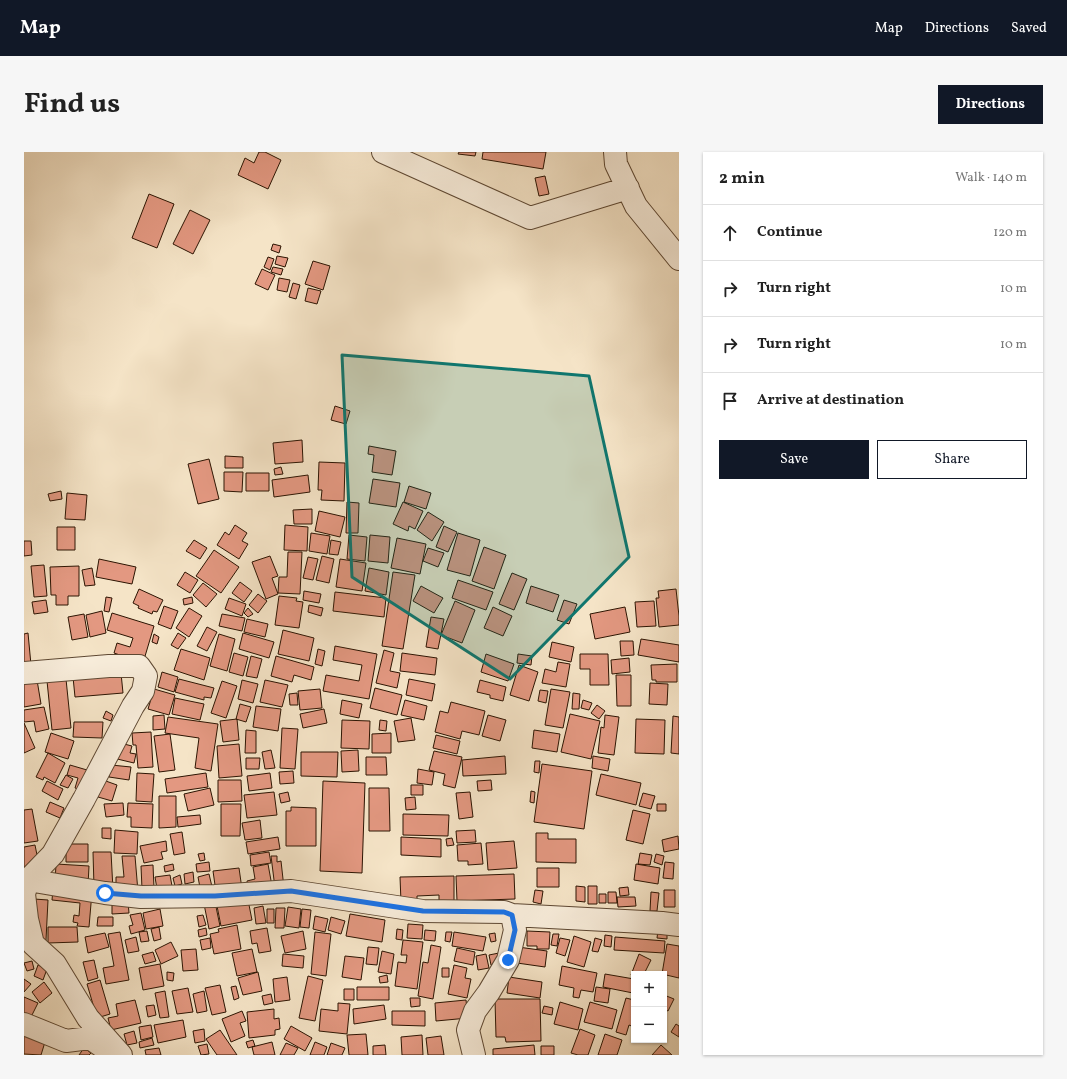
<!DOCTYPE html>
<meta charset="utf-8">
<style>
:root{--surface:#fff;--page:#f6f6f6;--text:#222;--muted:#767676;--line:#e0e0e0;--accent:#111827}
body{margin:0;font-family:Vollkorn,serif;background:var(--page);color:var(--text)}
.controls{position:absolute;right:12px;bottom:12px;display:grid;overflow:hidden;border-radius:0px;box-shadow:0 1px 3px #0004}
.controls button{width:36px;height:36px;display:grid;place-items:center;padding:0;border:0;border-bottom:1px solid var(--line);background:var(--surface);color:var(--text);font:20px sans-serif}
.stop{position:absolute;width:12px;height:12px;margin:-9px;border:3px solid #1a73e8;border-radius:50%;background:#fff}
.stop.end{background:#1a73e8;border-color:#fff;box-shadow:0 1px 4px #0008}
.list{margin:0;padding:0;list-style:none}
h2{display:flex;justify-content:space-between;align-items:center;height:52px;margin:0;padding:0 16px;font-size:17px}
h2 small{font-size:13px;font-weight:400;color:var(--muted)}
.list li{display:grid;grid-template-columns:26px 1fr auto;gap:12px;align-items:center;box-sizing:border-box;height:56px;padding:0 16px;border-top:1px solid var(--line)}
.list b{display:block;font-size:15px;white-space:nowrap}
.list em{font-size:13px;font-style:normal;color:var(--muted)}
.actions{display:flex;gap:8px;padding:12px 16px}
.actions a{flex:1;padding:9px 0;border:1px solid var(--accent);border-radius:0px;text-align:center;font-size:14px;color:var(--accent)}
.actions .main{background:var(--accent);color:#fff}
.icon{flex:none;width:22px;height:22px;fill:none;stroke:currentColor;stroke-width:2;stroke-linecap:round;stroke-linejoin:round}
.map{position:relative;flex:none;width:655px;height:903px;overflow:hidden;border-radius:0px}
header{display:flex;align-items:center;gap:24px;box-sizing:border-box;height:56px;padding:0 20px;background:var(--accent);color:#fff}
header strong{font-size:19px}
nav{display:flex;gap:22px;margin-inline-start:auto;font-size:14px}
.intro{display:flex;align-items:center;justify-content:space-between;box-sizing:border-box;height:96px;padding:0 24px}
h1{margin:0;font-size:28px}
.button{padding:10px 18px;border-radius:0px;background:var(--accent);color:#fff;font-size:14px;font-weight:700}
main{display:flex;gap:24px;padding:0 24px}
aside{flex:1;background:var(--surface);border-radius:0px;box-shadow:0 1px 3px #0004}
.map>svg:first-child{display:block}
.building{fill:#e39881;stroke:#2c1402}
.lines{fill:none;stroke-linecap:round;stroke-linejoin:round}
.minor-casing{stroke:#5e4833;stroke-width:24}
.minor{stroke:#f8eddb;stroke-width:22}
.route{stroke:#1a73e8;stroke-width:5}
.marked{fill:#0f766e;fill-opacity:0.2;stroke:#0f766e;stroke-width:3;stroke-linejoin:round}
</style>
<header>
<strong>Map</strong>
<nav><a>Map</a><a>Directions</a><a>Saved</a></nav>
</header>
<div class="intro"><h1>Find us</h1><a class="button">Directions</a></div>
<main>
<div class="map">
<svg width="655" height="903" viewBox="0 0 655 903">
<rect width="100%" height="100%" fill="#f5e4c7"/>
<filter id="stains"><feTurbulence type="fractalNoise" baseFrequency=".005" numOctaves="4"/><feColorMatrix values="0 0 0 0 .2 0 0 0 0 .09 0 0 0 0 .02 0 0 0 .5 -.17"/></filter>
<radialGradient id="worn" r=".72"><stop offset=".6" stop-color="#630" stop-opacity="0"/><stop offset="1" stop-color="#630" stop-opacity=".3"/></radialGradient>
<!-- building -->
<path class="building" d="M235,0H241L257,8L244,37L214,23L221,6L230,11Z
M435,0H452L451,4L434,2Z
M459,0H522L519,17L458,7Z
M521,24L525,42L515,44L511,26Z
M125,42L150,52L133,96L108,86Z
M166,58L186,68L169,102L149,92Z
M249,92L257,94L255,101L247,98Z
M253,104L264,106L261,115L251,112Z
M244,105L250,107L246,118L240,115Z
M289,109L306,114L299,138L281,132Z
M249,115L259,117L257,123L247,120Z
M238,117L251,123L244,138L231,132Z
M255,126L266,128L263,140L253,138Z
M269,131L276,133L272,147L265,145Z
M284,136L297,139L293,152L281,149Z
M311,254L326,259L322,272L307,268Z
M278,288L279,310L251,312L249,291Z
M345,294L372,299L368,323L348,320L350,303L344,302Z
M201,304L219,305V316H201Z
M185,307L195,347L174,352L164,312Z
M295,310L321,311L320,349L297,348L298,338H294Z
M257,315L259,322L251,323L250,317Z
M200,320H219L218,340L200,339Z
M222,321H245V339H222Z
M284,323L286,340L250,345L248,328Z
M349,327L376,331L372,355L345,351Z
M385,334L407,341L402,357L380,350Z
M37,339L38,347L26,349L24,342Z
M43,341L63,343L61,368L41,367Z
M323,350L335,351L334,381H322Z
M379,350L399,359L391,377L385,374L384,379L369,372Z
M288,357V372H270L269,358Z
M295,359L321,365L316,385L291,379Z
M404,360L420,370L408,389L393,378Z
M211,373L223,381L218,389L224,392L215,407L193,393L201,380L205,383Z
M261,373L284,375L283,399L260,398Z
M420,374L433,380L424,400L412,395Z
M33,375H51V398H33Z
M287,381L306,384L303,402L285,399Z
M434,381L456,388L446,424L423,418Z
M325,383L343,385L341,409L323,407Z
M346,383L366,385L364,411L344,409Z
M373,386L402,392L396,422L367,416Z
M170,388L183,396L176,407L162,399Z
M307,388L317,390L314,403L305,402Z
M0,389H7L8,403L0,404Z
M460,395L482,403L470,437L448,429Z
M404,396L420,401L414,415L399,409Z
M190,398L215,415L197,441L172,424Z
M264,400H278L276,442L254,441L255,425H263Z
M246,404L254,424L248,426L254,442L242,447L228,410Z
M298,404L310,407L305,431L292,428Z
M284,405L294,407L289,428L279,426Z
M75,407L112,415L108,432L72,425Z
M316,407L342,411L338,439L312,435Z
M20,413L23,444L10,445L7,414Z
M55,414V444H44V453H32V443H27L26,415Z
M68,416L71,433L61,434L58,418Z
M345,416L365,420L362,443L341,439Z
M161,420L174,428L166,441L153,433Z
M369,420L391,423L379,497L358,494Z
M488,421L503,427L490,458L475,452Z
M434,428L469,440L462,458L428,446Z
M216,430L228,439L220,450L208,441Z
M179,431L193,442L182,455L169,443Z
M397,434L419,446L410,461L389,449Z
M507,434L535,443L529,460L502,451Z
M115,437L139,448L133,460L129,459L128,462L114,456L115,454L109,451Z
M652,437L655,464V473L635,475L632,446H635L634,439Z
M280,439L297,442L295,451L279,448Z
M311,440L362,446L360,465L309,459Z
M234,442L243,449L234,461L225,453Z
M255,444L273,446L272,449L279,450L275,476L251,473Z
M82,445L88,446L85,460L80,459Z
M168,445L169,451L160,453L159,447Z
M205,446L222,452L218,464L201,457Z
M22,448L24,460L10,462L8,450Z
M540,448L553,452L545,472L533,468Z
M431,449L451,458L438,491L417,483Z
M630,449L632,474L613,475L611,450Z
M285,453L299,456L297,464L284,460Z
M140,454L154,459L147,477L134,472Z
M469,455L488,464L479,484L460,476Z
M601,455L606,480L571,487L566,462Z
M165,456L178,464L165,485L152,476Z
M224,456L229,462L224,465L220,461Z
M78,459L82,481L66,485L62,463Z
M88,461L130,474L119,511L90,501L93,491L106,495L109,486L83,478Z
M60,462L64,485L48,488L44,465Z
M198,462L221,466L218,479L195,474Z
M407,465L420,467L414,497L402,495Z
M223,467L244,472L241,485L220,480Z
M183,475L193,480L183,499L173,494Z
M259,478L290,486L285,509L254,502Z
M4,481L7,513L0,514V482Z
M154,481L162,486L154,497L147,493Z
M219,481L250,490L245,506L215,497Z
M130,482L135,485L133,492L128,490Z
M195,482L211,487L203,519L186,514Z
M617,487L655,493V510L614,503Z
M596,489H609L610,503L597,504Z
M528,490L550,495L547,510L525,505Z
M311,494L353,502L345,547L299,539L302,523L335,529L338,513L309,508Z
M157,497L186,506L180,528L150,518Z
M294,497L301,499L298,514L291,512Z
M360,498L370,501L366,519L376,521L373,536L352,531Z
M210,501L224,505L219,524L205,520Z
M378,501L413,506L411,523L376,519Z
M462,502L490,512L484,529L457,520Z
M494,502L508,504L507,513L493,511Z
M556,502H584L585,533H566V517H556Z
M227,504L238,507L233,526L222,524Z
M252,504L290,515L287,528L270,523L268,530L247,524Z
M605,506L606,520L588,522L587,508Z
M534,510L546,512L542,535L518,531L521,517L532,520Z
M653,512V530H632V528H628L627,513Z
M495,513L514,520L505,549L486,543Z
M138,520L154,525L150,540L134,535Z
M97,521L99,541L51,545L49,525Z
M592,523H607V554H593Z
M42,527L47,576L28,578L23,529Z
M155,527L190,536L187,546L180,545V548L151,540Z
M385,527L411,532L408,549L382,543Z
M13,528L17,552L0,555V530Z
M218,528L234,532L229,551L214,547Z
M241,528L264,533L258,555L236,550Z
M456,528L482,535L479,549L466,546V543L453,540Z
M198,529L213,534L202,566L187,561Z
M626,531L644,532L643,553L625,552Z
M351,536L378,543L373,563L346,556Z
M130,537L151,543L145,563L124,557Z
M296,537L298,556L276,558L274,539Z
M527,537L546,540L539,576L521,573Z
M516,538L524,539L522,551L514,549Z
M273,541L274,553H266L265,542Z
M549,541L556,542L555,557H548Z
M151,546L180,552L176,568L148,562Z
M318,548L338,552L335,566L316,562Z
M381,548L403,554L400,568L377,563Z
M559,548L568,551L565,558L557,556Z
M427,550L461,559L455,583L438,579L436,587L411,580L416,559L424,561Z
M216,552L227,555L222,570L212,567Z
M573,553L581,559L575,567L567,561Z
M232,554L257,557L254,579L229,575Z
M20,555L25,577L12,580L10,569L0,570V558Z
M300,557L303,571L279,576L276,562Z
M82,559L89,563L87,569L79,566Z
M546,562L576,569L567,607L537,600Z
M140,563L141,577L129,578V564Z
M464,563L482,568L476,589L458,584Z
M581,563L595,565L590,603L574,601L577,575L580,576Z
M649,564L655,565V602L647,601Z
M144,565L194,572L187,619L171,616L175,586L141,581Z
M387,566L391,588L374,590L370,569Z
M213,567L215,588L199,590L196,569Z
M612,567L641,568L640,602L611,601Z
M318,568L346,569L345,597L317,596Z
M356,568L363,569L362,579L355,578Z
M50,570H79L78,586L49,585Z
M0,571L11,596L0,601Z
M258,576L274,577L271,617L256,616Z
M222,578L232,579V601H221Z
M510,578L536,582L533,600L508,596Z
M127,580L129,615L114,616L112,593H109L108,581Z
M27,581L50,589L44,607L21,600Z
M367,581V601H348V582Z
M146,582L151,618L135,620L130,584Z
M412,583L436,589L433,602L409,596Z
M92,590L108,594L106,601L112,602L110,611L89,606Z
M215,592L218,624L195,626L193,594Z
M247,598L251,616L241,617L238,600Z
M334,598L335,619L318,620L317,599Z
M410,599L438,605L431,636L419,633L421,622L405,618Z
M277,600H314L313,625L277,624Z
M24,601L41,611L31,631L20,625L19,628L12,625Z
M481,604L482,622L439,624L438,608Z
M569,604L586,607L584,619L568,616Z
M342,605H362L363,623H342Z
M222,606H236L235,617H222Z
M511,609H516L515,621L510,620Z
M518,612L568,619L560,677L510,670Z
M46,613L63,618L57,638L51,636L54,626L43,623Z
M87,613L107,615L105,628L85,625Z
M394,617L410,620L408,633L393,631Z
M269,619L270,631L256,632L255,620Z
M113,621L130,622L128,650L112,649Z
M182,621L184,635L143,641L141,627Z
M246,621L248,636L225,639L223,624Z
M577,622L617,631L612,653L572,643Z
M42,623L49,627L44,636L36,633Z
M79,628L93,633L88,649L74,645Z
M194,628H217L218,649L194,650Z
M467,628L468,638L454,639L453,629Z
M23,629L39,637L34,648L18,639Z
M299,629L341,631L338,721L296,719Z
M387,633H399V643H387Z
M186,636L190,653L164,659L160,642Z
M345,636H365L366,679H345Z
M507,639L511,640L510,651L506,650Z
M250,640L253,663L223,666L220,643Z
M264,640L266,649L257,651L255,642Z
M446,640L449,665L435,667L432,641Z
M619,641L631,644L627,657L615,654Z
M135,644H152V675L135,676Z
M391,645L392,657L382,658L381,646Z
M26,650L40,656L36,666L22,660Z
M99,651L100,663L82,665L80,652Z
M104,651L129,652L128,676L107,675V665H103Z
M197,652H217L216,684H197Z
M633,652H642V659H633Z
M267,655L292,656V694H262V659H267Z
M8,657L14,689L0,691V658Z
M609,658L626,662L619,692L602,688Z
M379,662L425,663L424,684L379,683Z
M176,663L177,672L154,675L153,665Z
M236,668L238,686L221,688L218,671Z
M78,676H87V687L78,686Z
M91,678L114,680L113,702L90,701Z
M451,678L452,690L433,691L432,679Z
M158,680L161,701L150,703L146,682Z
M512,681H524V687H552V711L512,710Z
M654,684L655,697L640,700L638,688Z
M254,685L256,697L224,702L222,690Z
M377,685L417,687V705L377,703Z
M428,686L430,693L423,694L422,687Z
M142,689L143,699L137,700L139,707L120,711L116,694Z
M490,689L493,716L464,718L462,691Z
M457,691L459,712L444,713V709H434L433,693Z
M42,692H64V710H42Z
M11,693L15,713L0,715V695Z
M69,700H87L89,738L70,735Z
M245,700L247,711L227,714L226,703Z
M180,701L181,708L176,709L174,702Z
M616,701L628,703L626,713L614,712Z
M632,702L640,704L638,713L630,710Z
M98,704H111L114,740L92,741V725H100Z
M247,704H253V710L257,709L260,736H251Z
M185,710L186,719L173,720L172,712Z
M641,710L650,711L649,727L639,726Z
M32,712L65,714L64,733L31,731Z
M149,712L150,718L141,720L140,714Z
M244,712L248,734L224,738L223,729L231,727L229,715Z
M612,712L636,716L634,732L610,728Z
M129,713L130,736L118,737L117,714Z
M215,716L218,737L192,740L189,719Z
M513,716H535V735H513Z
M169,720L170,730L161,732L160,722Z
M185,722L189,739L177,741L174,725Z
M490,722L491,747L433,749L432,724Z
M146,723L148,734L133,737L131,725Z
M156,723L158,732L151,734L149,726Z
M430,724V749H415V743L393,744V749L377,750L376,725Z
M552,734L561,735V750L552,749Z
M564,734H573V752H564Z
M604,735L605,743L596,744L595,736Z
M29,737L68,740L65,775L53,774L54,771L49,770L50,763L55,764L56,751L28,748Z
M511,738L519,739L517,752L509,750Z
M640,738H651V755H640Z
M584,740H592L593,751H584Z
M627,740L635,741L633,759H626Z
M575,742H582V751H575Z
M593,745H611L612,754L594,755Z
M10,747L24,748L22,788L9,787Z
M224,748L228,768L197,774L193,754Z
M104,750L105,761L88,762V751Z
M191,750L196,774L185,777L180,752Z
M239,754L242,771L232,772L230,756Z
M264,755L277,757L275,776L261,774Z
M252,756H261L260,776H251Z
M136,757L139,774L122,777L119,761Z
M243,757H250V771H243Z
M278,757L287,758L285,776L276,775Z
M117,761L121,778L107,782L105,774L109,773L106,763Z
M326,762L361,768L358,790L322,784Z
M179,763L182,773L175,775L173,764Z
M291,764L304,767L301,780L289,777Z
M74,765H89V774H73Z
M307,765L321,769L317,782L304,778Z
M384,772L399,773L398,787L383,786Z
M213,773L217,797L190,802L186,782L195,780L194,777Z
M24,775H53L54,790L24,791Z
M135,775L137,787L130,789L127,777Z
M182,776L183,783L175,785L174,778Z
M243,776L247,799L235,801L233,791L228,792L226,779Z
M373,777L379,778L378,788L372,787Z
M401,778L412,779L411,789L400,788Z
M634,778L643,779V787L633,786Z
M123,779L125,789L117,790L115,780Z
M279,779L282,797L261,801L257,784Z
M503,779L526,780L525,797H513V794H503Z
M96,780L105,828L82,832L79,816L90,814L84,782Z
M291,780L307,782L302,824L287,822Z
M422,780H428L426,790L421,789Z
M430,780L462,785L459,799L428,794Z
M81,781L85,795L64,801L61,785Z
M471,781L472,789L467,790L465,782Z
M529,782H535L533,794L527,793Z
M581,783L588,784L587,795L580,794Z
M550,784L567,790L560,815L543,810Z
M112,785L115,799L104,801L101,788Z
M591,785L641,789L640,801L590,798Z
M186,786L187,796L178,798L176,788Z
M536,786L546,788L541,804L532,801Z
M571,786L578,788L574,800L568,799Z
M379,788L399,790L393,837L371,834L374,810L382,811L383,803H377Z
M147,790L154,804L137,812L131,798Z
M643,792L655,794V826L638,822Z
M407,793L417,795L409,847L394,844L399,810L404,811Z
M344,795L355,796L353,813L342,812Z
M494,795L523,799L521,815L493,811Z
M433,796L451,800L449,813L430,809Z
M172,797L174,818L159,819L157,798Z
M228,797L233,820L213,824L208,801Z
M358,799L370,802L367,822L354,820Z
M129,800L132,809L121,812L118,803Z
M475,801L477,811L467,813L465,803Z
M259,802L280,804L279,816L258,814Z
M462,802L465,816L454,818L452,804Z
M615,802L627,808L620,822H610V825L607,823Z
M321,804L340,806L337,828L318,825Z
M70,808L74,826L64,829L59,810Z
M8,809L10,817L3,819L0,811Z
M136,812L140,834L119,838L115,816Z
M14,813L23,817L19,828L10,824Z
M430,813L443,816L441,826L447,827L443,846L424,842Z
M538,814L573,821L569,840L557,838L555,846L549,845L550,836L535,833Z
M418,816H425V825H418Z
M143,820L150,821L149,829L143,828Z
M234,820L238,839L219,843L214,826Z
M581,822L610,827L609,841L579,835Z
M363,823L364,830L356,831L355,825Z
M284,824L299,828L291,869L275,866Z
M263,825L266,848L251,850L249,827Z
M485,825L518,830L516,846L483,841Z
M0,827L7,832L0,840Z
M76,828L86,862L73,866L63,832Z
M20,830L28,841L16,851L8,840Z
M196,833L202,860L188,863L181,836Z
M212,834L215,846L210,848L207,835Z
M333,835H365V848H333Z
M572,835L586,837L584,851L570,849Z
M164,836L169,860L153,862L148,839Z
M320,837H330V848H320Z
M141,839L145,865L136,866L131,841Z
M180,839L183,859L173,861L169,842Z
M247,842L249,851L240,853L238,844Z
M640,843L650,847L644,859L640,857Z
M0,845L14,851L6,867L0,864Z
M386,846H396V854L387,855Z
M602,846L610,848V875L605,873L602,883L592,880Z
M471,847H516L517,889L482,890L481,885H472Z
M111,848L117,871L87,878L84,866L94,864L92,852Z
M442,848L444,866L412,869L411,851Z
M536,850L559,857L554,878L530,872Z
M566,850L593,858L588,877L560,870Z
M314,851L326,852L323,882L295,879L297,857L314,859Z
M130,853L132,863L124,865L122,854Z
M360,853L362,867L330,872L329,857Z
M520,854L529,856L528,863L518,861Z
M250,857V867L255,866L256,877L251,878V883L225,886L223,860Z
M218,859L222,869L216,871L221,884L207,890L198,867Z
M368,859H401V874L368,873Z
M159,868L162,885L134,891L130,873Z
M652,872L655,874V885L647,880Z
M127,873L129,885L117,888L115,875Z
M267,874L288,886L281,899L260,887Z
M180,877L181,889L171,891L169,879Z
M556,877L571,883L564,903H554L547,901Z
M196,878L213,903H193L182,887Z
M110,879L113,891L103,893L100,882Z
M342,882L344,903H325L323,883Z
M581,882L598,888L593,903H574Z
M0,883L21,890L17,903L0,902Z
M398,883L399,903H378L377,885Z
M417,884L420,903H404L402,886Z
M128,886L130,893L116,896L115,890Z
M229,888L231,894L224,896L222,890Z
M248,890L251,903H230L228,895Z
M291,890L303,895L300,903H286Z
M262,891L274,896L270,903H256Z
M307,891L321,896L318,903H303Z
M183,892L185,902L177,903L174,894Z
M361,893L362,903H349V894Z
M510,893L511,903H469V897Z
M637,893L648,903H628Z
M517,894H530V903H517Z
M60,896L67,901L65,903H55Z
M135,896L137,903H122L121,898Z"/>
<g class="lines">
<!-- minor casing -->
<g class="minor-casing">
<path id="minor" d="M359,0L506,66L604,36
M591,0L592,12L612,54L655,107
M0,521L85,514H115L122,524L119,539L109,554L60,647L29,702L4,728L0,742L3,767L9,792L31,812L64,866L97,903
M4,728L81,741L117,745L191,744L267,739L399,759L480,760L488,763L638,771L655,773
M0,872L42,889L66,886L86,900
M450,903L444,878L451,859L465,840L484,808L491,778L488,763"/>
</g>
<!-- minor -->
<use href="#minor" class="minor"/>
</g>
<g class="lines">
<!-- route -->
<path class="route" d="M81,741L117,744H191L267,739L399,759L480,760L488,763L491,778L484,808"/>
</g>
<!-- marked area -->
<path class="marked" d="M318,203L565,224L605,405L486,527L328,425Z"/>
<rect width="100%" height="100%" filter="url(#stains)"/>
<rect width="100%" height="100%" fill="url(#worn)"/>
</svg>
<div class="controls">
<button>+</button>
<button>−</button>
</div>
<div class="stop" style="left:81px;top:741px"></div>
<div class="stop end" style="left:484px;top:808px"></div>
</div>
<aside>
<h2>2 min<small>Walk · 140 m</small></h2>
<ul class="list">
<li><svg class="icon" aria-label="ahead" viewBox="0 0 24 24"><path d="M12 20V5M6 11l6-6 6 6"/></svg><div><b>Continue</b></div><em>120 m</em></li>
<li><svg class="icon" aria-label="right" viewBox="0 0 24 24"><path d="M7 20v-9h11M14 6l5 5-5 5"/></svg><div><b>Turn right</b></div><em>10 m</em></li>
<li><svg class="icon" aria-label="right" viewBox="0 0 24 24"><path d="M7 20v-9h11M14 6l5 5-5 5"/></svg><div><b>Turn right</b></div><em>10 m</em></li>
<li><svg class="icon" aria-label="arrive" viewBox="0 0 24 24"><path d="M6 21V4h12l-3 4 3 4H6"/></svg><div><b>Arrive at destination</b></div></li>
</ul>
<div class="actions"><a class="main">Save</a><a>Share</a></div>
</aside>
</main>
